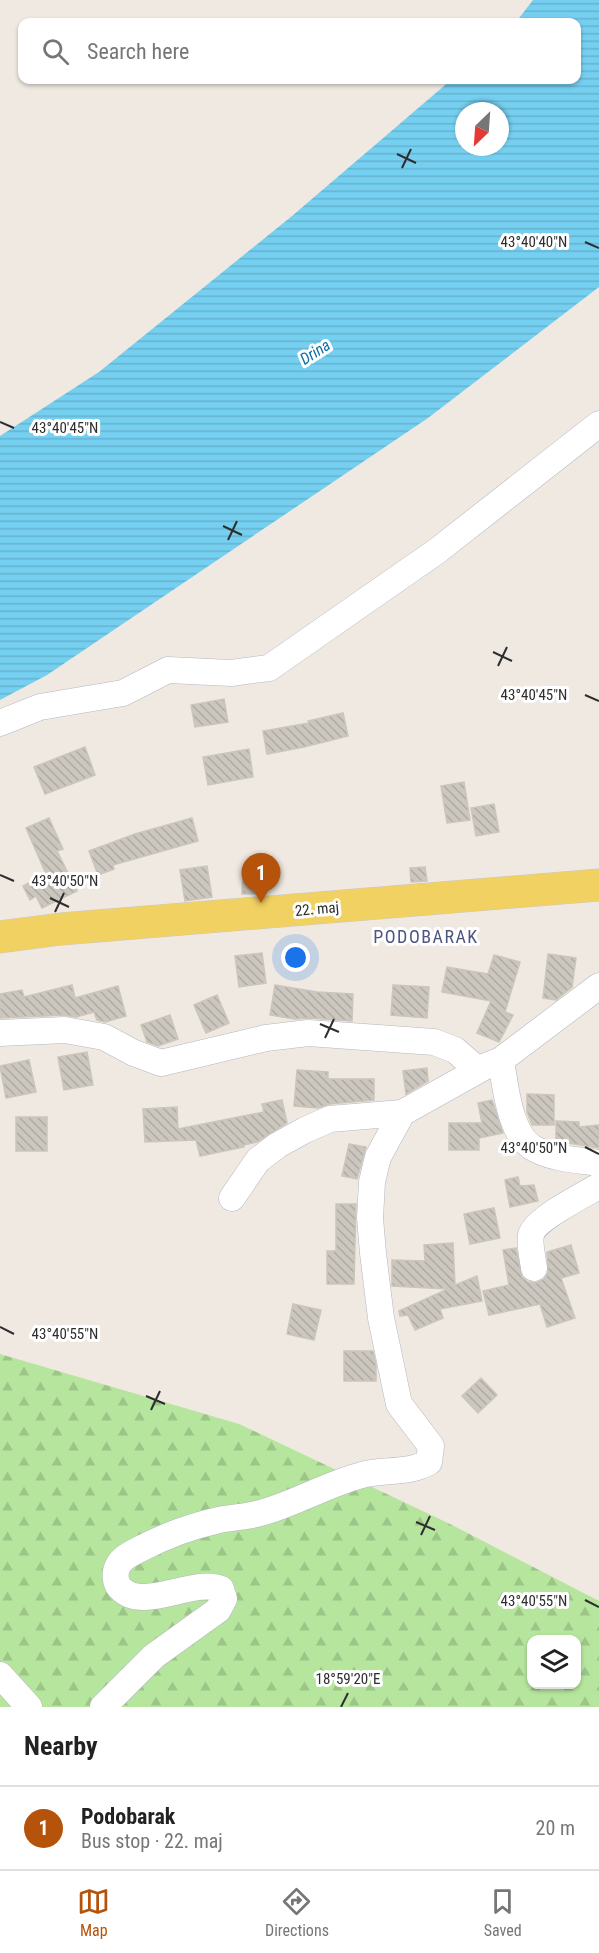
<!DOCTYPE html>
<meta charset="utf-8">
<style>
:root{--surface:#fff;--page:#f6f6f6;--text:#222;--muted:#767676;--line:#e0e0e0;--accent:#b45309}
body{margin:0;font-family:"Roboto Condensed",sans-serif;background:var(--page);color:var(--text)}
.controls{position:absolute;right:18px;bottom:18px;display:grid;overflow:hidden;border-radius:12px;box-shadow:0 2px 4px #0004}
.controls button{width:54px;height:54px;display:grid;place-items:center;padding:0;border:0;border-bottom:2px solid var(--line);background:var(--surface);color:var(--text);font:30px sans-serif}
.compass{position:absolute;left:455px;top:102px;width:54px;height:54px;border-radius:50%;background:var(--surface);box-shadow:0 2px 4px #0004;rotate:205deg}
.you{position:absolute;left:296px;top:958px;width:21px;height:21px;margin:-15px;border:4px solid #fff;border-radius:50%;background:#1a73e8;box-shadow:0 0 0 9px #1a73e833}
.badge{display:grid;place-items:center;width:39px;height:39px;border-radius:50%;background:var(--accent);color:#fff;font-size:20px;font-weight:700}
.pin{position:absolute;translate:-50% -50px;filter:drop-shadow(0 2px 3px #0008)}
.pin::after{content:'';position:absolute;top:32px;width:21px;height:18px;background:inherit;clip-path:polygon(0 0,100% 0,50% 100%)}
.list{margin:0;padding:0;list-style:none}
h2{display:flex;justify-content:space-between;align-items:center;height:78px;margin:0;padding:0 24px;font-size:26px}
h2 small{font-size:20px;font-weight:400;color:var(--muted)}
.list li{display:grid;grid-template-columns:39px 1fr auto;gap:18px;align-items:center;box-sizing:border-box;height:84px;padding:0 24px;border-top:2px solid var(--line)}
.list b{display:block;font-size:22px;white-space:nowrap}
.list p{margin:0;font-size:20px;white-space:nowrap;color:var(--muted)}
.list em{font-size:20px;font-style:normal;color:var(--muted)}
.icon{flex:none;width:33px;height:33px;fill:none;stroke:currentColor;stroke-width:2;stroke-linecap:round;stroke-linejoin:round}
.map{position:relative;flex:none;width:599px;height:1707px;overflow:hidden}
.search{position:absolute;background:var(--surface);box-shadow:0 2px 4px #0004;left:18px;right:18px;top:18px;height:66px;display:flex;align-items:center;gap:15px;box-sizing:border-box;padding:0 21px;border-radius:12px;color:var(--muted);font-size:22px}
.sheet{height:162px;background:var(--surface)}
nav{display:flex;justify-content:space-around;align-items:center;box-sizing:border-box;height:84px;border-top:2px solid var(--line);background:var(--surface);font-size:16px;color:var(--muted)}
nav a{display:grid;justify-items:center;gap:3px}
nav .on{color:var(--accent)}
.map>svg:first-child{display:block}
.forest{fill:url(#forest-firs);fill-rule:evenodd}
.water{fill:url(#water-rules);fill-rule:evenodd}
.building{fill:url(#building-back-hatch);stroke:#cbc5ba;stroke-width:1.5}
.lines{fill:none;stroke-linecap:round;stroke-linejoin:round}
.minor-casing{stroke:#b4b7c1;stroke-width:27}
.major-casing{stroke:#c9c9c9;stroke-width:33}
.minor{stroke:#fff;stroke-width:26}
.major{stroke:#f2d163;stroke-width:32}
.ticks{fill:none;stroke:#2e2e2e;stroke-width:2}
.labels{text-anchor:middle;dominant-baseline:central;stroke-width:6;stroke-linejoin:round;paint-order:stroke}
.street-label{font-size:15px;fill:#2e2e2e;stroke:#fff}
.water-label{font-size:16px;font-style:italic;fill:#0d6fa3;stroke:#fff}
.quarter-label{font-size:18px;letter-spacing:1.5px;fill:#4d5680;stroke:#fff}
.ticks-label{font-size:15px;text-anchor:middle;fill:#2e2e2e;stroke:#fff;stroke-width:6;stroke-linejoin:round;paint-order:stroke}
</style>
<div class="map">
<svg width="599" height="1707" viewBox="0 0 599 1707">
<defs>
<pattern id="forest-firs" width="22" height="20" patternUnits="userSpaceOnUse" patternTransform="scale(1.5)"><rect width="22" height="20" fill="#b6e59e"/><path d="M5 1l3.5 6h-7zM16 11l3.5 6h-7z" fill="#9dc588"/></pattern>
<pattern id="water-rules" width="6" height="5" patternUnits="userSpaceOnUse" patternTransform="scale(1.5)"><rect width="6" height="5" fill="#75cff0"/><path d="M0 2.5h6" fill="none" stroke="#66b2ce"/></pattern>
<pattern id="building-back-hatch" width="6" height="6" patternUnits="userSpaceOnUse" patternTransform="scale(1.5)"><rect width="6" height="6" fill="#cbc7bf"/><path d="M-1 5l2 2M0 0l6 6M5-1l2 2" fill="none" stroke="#afaba4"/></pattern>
</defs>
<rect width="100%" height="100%" fill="#efe9e1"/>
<!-- forest -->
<path class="forest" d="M0,1354L239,1424L450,1524L599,1601V1707H0ZM532,1640H576V1684H532Z"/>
<!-- water -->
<path class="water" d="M533,0H599V287L428,418L47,675L0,700V436L99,372L292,216L451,80H576V22H516ZM464,111H500V147H464Z"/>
<!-- building -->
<path class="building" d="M224,699L228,722L195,727L191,705Z
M343,713L348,736L304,747L267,754L263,731L309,723L308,721Z
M85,747L95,775L45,794L34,767Z
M249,749L253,777L208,785L203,757Z
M464,782L470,820L447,823L441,786Z
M494,804L499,832L476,836L471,808Z
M49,818L63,849L57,851L77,891L42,908L36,896L30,900L23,886L46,874L26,828Z
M192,818L198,841L113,865L114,869L98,875L89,851L135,834Z
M207,866L212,897L185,901L180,870Z
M425,867L427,881L411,882L410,868Z
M243,872L264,873L263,894H242Z
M262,953L266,983L239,987L235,956Z
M548,954L576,958L572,987L556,1000L543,998Z
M494,955L520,962L505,1012L513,1015L499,1042L477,1033L491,1001L442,992L447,967L488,974Z
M72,985L75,998L118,986L126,1016L105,1022L97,1020L94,1012L76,1017L64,1015L0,1018V994L22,990L24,997Z
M275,985L317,992L353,994L352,1021L309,1018L295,1019L270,1015Z
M393,985L429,987L427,1018L391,1015Z
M217,995L229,1023L206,1033L194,1005Z
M170,1015L178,1039L158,1046L147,1042L141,1025Z
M87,1052L93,1085L64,1090L58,1057Z
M29,1060L36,1092L6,1098L0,1066Z
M427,1068L428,1081L406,1094L403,1071Z
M297,1070L328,1072V1079H374V1100L329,1104L318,1108L294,1106Z
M527,1094L554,1095V1125H532L527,1112Z
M282,1100L287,1123L257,1142L244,1145V1147L200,1156L196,1140L145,1142L143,1109L177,1107L178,1129L264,1112L262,1104Z
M492,1100L503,1133L479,1138V1150H449V1123H482L478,1103Z
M16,1117H47V1151H16Z
M556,1121L579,1122V1127L599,1125V1148L556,1141Z
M349,1144L366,1147L357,1179L342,1176Z
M518,1177L520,1186L534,1185L538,1201L510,1207L505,1180Z
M336,1204H356L354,1284H327V1251H336Z
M494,1208L500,1238L470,1244L464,1214Z
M453,1243L455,1285L477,1276L482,1301L440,1309L443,1318L415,1330L408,1315L400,1316L399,1311L448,1289L392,1286V1260L425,1261L424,1245Z
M571,1245L579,1273L561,1278L575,1318L547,1327L540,1304L489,1315L483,1291L509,1285L503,1250L516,1248L522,1277L528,1282L536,1283L544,1279L548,1273L547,1252Z
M293,1304L321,1310L314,1340L287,1334Z
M344,1351H373L376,1365V1381H344Z
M481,1378L497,1395L478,1413L462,1396Z"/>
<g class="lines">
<!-- minor casing -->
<g class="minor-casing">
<path id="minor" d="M0,723L40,707L123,693L168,670L231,673L269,668L437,551L599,424
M0,1033L65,1030L104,1037L134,1053L161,1063L266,1038L308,1033L434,1042L455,1050L478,1070
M501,1060C505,1085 510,1137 535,1149C554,1159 578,1160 599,1163
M232,1198L258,1160L278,1145L305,1130L330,1119L402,1113
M534,1268C533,1260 529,1243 531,1235C534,1220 585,1194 599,1186
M0,1675L29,1707
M103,1707L154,1656L218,1610L224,1599L221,1589C194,1577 143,1613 120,1588C116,1584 115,1577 116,1571C119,1558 131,1554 142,1548C167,1535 192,1526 219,1520C234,1517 249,1517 264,1512C298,1502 328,1484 362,1475C383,1469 409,1474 429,1462L431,1446L399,1404L381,1318L373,1253L370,1218L372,1182L378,1157L402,1113L486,1066L501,1060L599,986"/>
</g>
<!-- major casing -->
<g class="major-casing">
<path id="major" d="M0,937L61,929L599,885"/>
</g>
<!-- minor -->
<use href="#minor" class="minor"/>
<!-- major -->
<use href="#major" class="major"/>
</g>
<!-- ticks -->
<path class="ticks" d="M397,154L416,163M402,168L411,149M585,242L599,248M0,422L14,428M223,526L242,535M228,540L237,521M493,652L512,661M498,666L507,647M585,695L599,701M0,875L14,881M50,898L69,907M55,912L64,893M320,1024L339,1032M325,1038L334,1019M585,1147L599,1154M0,1327L14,1334M146,1396L165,1404M151,1410L160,1391M416,1522L435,1530M421,1535L430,1516M585,1600L599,1607M341,1707L348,1693"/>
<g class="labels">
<!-- street labels -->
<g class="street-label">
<text transform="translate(317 909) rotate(-5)">22. maj</text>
</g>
<!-- water labels -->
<g class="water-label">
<text transform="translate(315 352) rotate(-33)">Drina</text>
</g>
<!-- quarter labels -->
<g class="quarter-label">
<text x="426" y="936">PODOBARAK</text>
</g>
</g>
<g class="ticks-label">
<text x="534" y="247">43°40'40"N</text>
<text x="65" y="433">43°40'45"N</text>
<text x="534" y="700">43°40'45"N</text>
<text x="65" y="886">43°40'50"N</text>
<text x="534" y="1153">43°40'50"N</text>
<text x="65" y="1339">43°40'55"N</text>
<text x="534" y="1606">43°40'55"N</text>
<text x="348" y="1684">18°59'20"E</text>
</g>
</svg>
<div class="controls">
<button><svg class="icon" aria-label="layers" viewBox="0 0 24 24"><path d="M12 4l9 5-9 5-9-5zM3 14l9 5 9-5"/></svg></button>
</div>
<svg class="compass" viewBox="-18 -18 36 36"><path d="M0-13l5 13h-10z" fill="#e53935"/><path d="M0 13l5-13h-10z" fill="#767676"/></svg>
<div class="you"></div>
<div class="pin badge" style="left:261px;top:903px">1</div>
<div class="search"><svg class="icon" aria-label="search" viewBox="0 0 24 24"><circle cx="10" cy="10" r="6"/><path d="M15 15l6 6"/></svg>Search here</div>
</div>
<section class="sheet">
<h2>Nearby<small></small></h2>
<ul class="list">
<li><span class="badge">1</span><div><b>Podobarak</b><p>Bus stop · 22. maj</p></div><em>20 m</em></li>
</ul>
</section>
<nav>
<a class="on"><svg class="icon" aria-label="map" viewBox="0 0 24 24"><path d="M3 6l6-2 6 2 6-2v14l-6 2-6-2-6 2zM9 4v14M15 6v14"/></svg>Map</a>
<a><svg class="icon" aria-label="directions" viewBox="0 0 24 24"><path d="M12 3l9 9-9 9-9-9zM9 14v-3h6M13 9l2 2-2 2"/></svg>Directions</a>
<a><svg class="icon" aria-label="saved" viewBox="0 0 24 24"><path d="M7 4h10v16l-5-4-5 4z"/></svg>Saved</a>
</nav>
